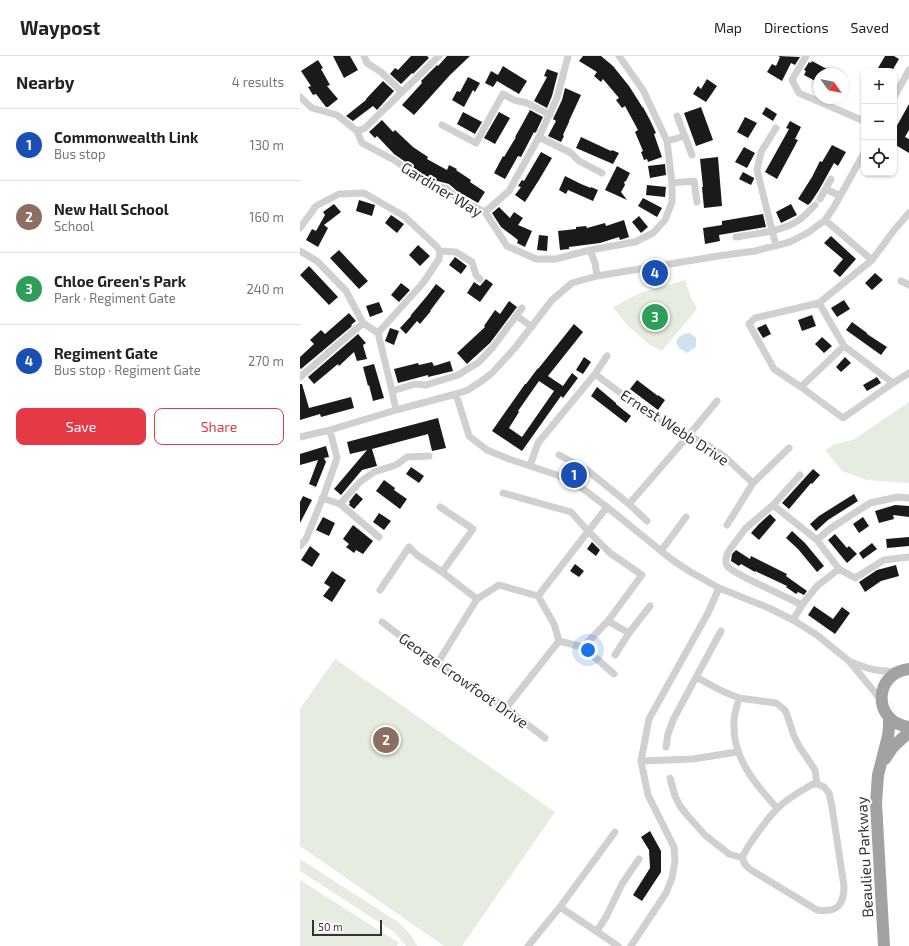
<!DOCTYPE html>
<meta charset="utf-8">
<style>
:root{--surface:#fff;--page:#f6f6f6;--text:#222;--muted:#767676;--line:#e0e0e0;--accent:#e63946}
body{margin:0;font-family:"Exo 2",sans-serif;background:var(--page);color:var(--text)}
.controls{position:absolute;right:12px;top:12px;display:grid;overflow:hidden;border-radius:8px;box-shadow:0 1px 3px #0004}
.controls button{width:36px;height:36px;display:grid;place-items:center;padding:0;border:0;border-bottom:1px solid var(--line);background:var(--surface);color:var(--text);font:20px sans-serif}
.compass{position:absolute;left:513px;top:12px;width:36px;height:36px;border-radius:50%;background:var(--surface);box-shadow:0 1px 3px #0004;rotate:123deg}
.scale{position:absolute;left:12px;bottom:10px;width:70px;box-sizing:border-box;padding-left:4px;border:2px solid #333;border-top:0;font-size:11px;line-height:14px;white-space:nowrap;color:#333;-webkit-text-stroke:3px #fff;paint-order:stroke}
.you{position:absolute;left:288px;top:594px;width:14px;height:14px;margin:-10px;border:3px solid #fff;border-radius:50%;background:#1a73e8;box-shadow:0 0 0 6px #1a73e833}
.badge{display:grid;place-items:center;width:26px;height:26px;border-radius:50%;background:var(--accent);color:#fff;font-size:13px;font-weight:700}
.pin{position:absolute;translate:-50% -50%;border:2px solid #fff;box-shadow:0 1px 4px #0006}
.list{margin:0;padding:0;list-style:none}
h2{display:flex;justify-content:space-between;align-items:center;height:52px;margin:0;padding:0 16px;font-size:17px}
h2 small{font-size:13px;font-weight:400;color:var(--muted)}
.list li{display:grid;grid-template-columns:26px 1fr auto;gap:12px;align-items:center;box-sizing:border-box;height:72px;padding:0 16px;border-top:1px solid var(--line)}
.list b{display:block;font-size:15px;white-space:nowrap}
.list p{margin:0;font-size:13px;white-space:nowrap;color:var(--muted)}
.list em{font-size:13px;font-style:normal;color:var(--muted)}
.actions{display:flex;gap:8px;padding:12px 16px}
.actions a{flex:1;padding:9px 0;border:1px solid var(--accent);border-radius:8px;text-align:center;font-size:14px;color:var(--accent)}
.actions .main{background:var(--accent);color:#fff}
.icon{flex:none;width:22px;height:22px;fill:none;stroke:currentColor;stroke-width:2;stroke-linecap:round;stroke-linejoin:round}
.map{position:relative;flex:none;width:609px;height:890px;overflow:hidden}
header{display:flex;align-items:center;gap:24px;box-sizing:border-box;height:56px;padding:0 20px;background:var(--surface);border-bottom:1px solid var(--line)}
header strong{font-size:19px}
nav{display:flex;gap:22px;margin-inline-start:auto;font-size:14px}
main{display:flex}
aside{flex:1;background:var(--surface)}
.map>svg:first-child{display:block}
.green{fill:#e6ecdf}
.water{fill:#cfe2ee}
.building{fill:#1a1a1a;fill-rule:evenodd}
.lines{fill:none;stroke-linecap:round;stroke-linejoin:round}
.minor{stroke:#d0d0d0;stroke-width:7}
.trunk{stroke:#a2a2a2;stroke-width:12}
.labels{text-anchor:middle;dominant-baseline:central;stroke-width:4;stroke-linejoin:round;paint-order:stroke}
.street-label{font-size:15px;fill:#333;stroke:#fff}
</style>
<header>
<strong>Waypost</strong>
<nav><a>Map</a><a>Directions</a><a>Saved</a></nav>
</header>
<main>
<aside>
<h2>Nearby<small>4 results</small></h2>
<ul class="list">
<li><span class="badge" style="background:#1a4fb4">1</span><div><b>Commonwealth Link</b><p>Bus stop</p></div><em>130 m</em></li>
<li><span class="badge" style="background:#8d6e63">2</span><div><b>New Hall School</b><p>School</p></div><em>160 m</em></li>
<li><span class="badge" style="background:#2e9e5b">3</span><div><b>Chloe Green's Park</b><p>Park · Regiment Gate</p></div><em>240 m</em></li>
<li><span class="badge" style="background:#1a4fb4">4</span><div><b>Regiment Gate</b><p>Bus stop · Regiment Gate</p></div><em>270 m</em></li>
</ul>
<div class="actions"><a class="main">Save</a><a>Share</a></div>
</aside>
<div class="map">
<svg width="609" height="890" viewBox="0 0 609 890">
<rect width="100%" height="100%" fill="#fff"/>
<!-- green -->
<path class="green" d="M385,224L391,242L394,246L397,253L362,295L350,289L327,269L313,251L340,237Z
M609,346V427L567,424L542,415L525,394L535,388L553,384Z
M35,603L255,756L162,890H144L0,790V653Z
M0,803L98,866C106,873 113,881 117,890H106L103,886L94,876L0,815Z
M0,824L99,887L97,890H0Z"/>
<!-- water -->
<path class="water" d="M390,277L396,282V291L387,297L379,292L376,286C379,279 383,278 390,277Z"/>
<!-- building -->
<path class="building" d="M33,0H50L58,14L44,22Z
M111,0H127L129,2L113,18L112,17L101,28L90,18L95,12L98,14Z
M147,0H170L150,19L114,59L102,49L122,27L121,25L137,9L138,10Z
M283,0H301L313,10L329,30L343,52V51L350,64L356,77L354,78L362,101L348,106L347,103L344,104L341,96L343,95L335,76L338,74L325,50L322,52L316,44L319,42L303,23L301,26L294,20L297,16L279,5Z
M478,0L500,1L495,9L491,7L482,25L467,16L472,8L476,10L480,1Z
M585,0H594L599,3L592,15H584L578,12Z
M18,4L23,12L21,13L30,29L27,30L38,43L28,51H26L16,38L13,39L8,31L11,30L1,15Z
M512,5L536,18H519V27L504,19L506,15L504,14L509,6L511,7Z
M203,10L227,25L219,38L197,25L193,31L185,27L191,15L198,19Z
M247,13L258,17L252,40L247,52L234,45L247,21L244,20Z
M168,21L180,27L175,36L173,34L164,51L152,44L157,35L160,36Z
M407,23L417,30L406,46L393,38L398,30L401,33Z
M83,25L94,35L77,54L73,50L53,65L46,60L66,44V43Z
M265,32L281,39L269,65V66L263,79L264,80L261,86L248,80L256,65L253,63L262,44Z
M609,48V74L605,81L609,83V97L594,88V75Z
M401,51L413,84L396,90L384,57Z
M466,51L477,58L473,65L462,58Z
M230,54L243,61L236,76L235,77L234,76L221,101L218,100L205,123L194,117L203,100L204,101L216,81H215L219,74Z
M163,56L182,66L175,78L157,68Z
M199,56L210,62L195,88L184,82Z
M445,61L457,67L448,82L437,76Z
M82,64L93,76L95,74L113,91L128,101L127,103L147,114L149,109L157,113L156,114L171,124L170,126L185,136L178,147L157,135L149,128L130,123L94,98L77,80L75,82L69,76Z
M490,65L501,71L495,83L498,84L477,123L465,116L489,73L486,72Z
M281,81L311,95L312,94L319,97L313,108L276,92Z
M532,89L546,96L538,110L534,107L519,134L511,146L508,149L498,143L512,121L520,105L522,106Z
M444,91L455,97L447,112L435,106Z
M241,96L252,102L239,124L225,146L215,139L221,131L218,130L222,124L224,125Z
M418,101L422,150L404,152L402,131H403L400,103Z
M365,108L366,119L350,122L348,110Z
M317,110L330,117L326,125L324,126L325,129L321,136L327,144L305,134Z
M443,116L454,122V123L451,129L439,123Z
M265,120L281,128L291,132V131L298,134L293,145L268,134L266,138L259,134Z
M347,129L366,131L365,141L346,139Z
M343,142L362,152L357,161L338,150Z
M59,144L75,149L72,160L56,155Z
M34,148L41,156L24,169L28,172L18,191L6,184L12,173L16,175L25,159L23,156Z
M491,148L497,159L481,167L476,156Z
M199,151L210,162L214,156L223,162L218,169L232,175L225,191L217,187L218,184L201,171L192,157Z
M463,158L466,171L419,179L420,185L405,188L403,172L422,169V165Z
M91,159L104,168L97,177L85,167Z
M339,160L348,171L341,177L332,166Z
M324,164L329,181L320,184L319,181L300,187L269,191V193L260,194L258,175L276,173V171L286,170L287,172L305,167L306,170Z
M239,179L248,180L247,195L237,194Z
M531,180L556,203L540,221L533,215L543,203L524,187Z
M118,189L130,200L120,210L109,199Z
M39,194L68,225L59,233L30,202Z
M155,201L167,210L161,218L149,209Z
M9,210L38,241L29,249L0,219Z
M575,217L583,224L572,234L565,227Z
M186,223L193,228L180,246L167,237L174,226L180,230Z
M101,227L110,234L99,246L91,239Z
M136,228L145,235L130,255H131L120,268L117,265L106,278L100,272L111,260V259L127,240Z
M544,244L550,253L537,261L531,252Z
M209,245L217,251L190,287L167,308L157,297L185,271L184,270L195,254L200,258Z
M79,246L83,256L70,261L66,250Z
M49,257L56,265L51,269L52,270L1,313L0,312V301L14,288L10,284L21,274L25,278Z
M512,259L516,270L502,275L498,264Z
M552,266L567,277V278L587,291L581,299L546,274Z
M274,268L283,276L248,320L263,330L272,317L278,322L263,342L261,340L222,395L192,375L225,328H226L238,312V313ZM239,325L254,335L222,381L209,372L219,356L218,355Z
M466,268L471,278L463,282L457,272Z
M90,272L99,275L94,289L85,285Z
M58,278L66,287L63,289L67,303L57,305L54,296L39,310L38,308L14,328L8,321Z
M522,281L532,290L524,297L515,288Z
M284,301L291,306L283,318L276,314Z
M545,301L551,307L541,316L536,311Z
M150,305L153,315L128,321V319L98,327L94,313L118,307L119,309L132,306L134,310Z
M74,308L84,342L73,345L69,329L68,330L63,311Z
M577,321L581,327L567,335L563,329Z
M337,324L358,340V339L365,344L358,354L330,333Z
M0,328H2L9,352L51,341L54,352L21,361L20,358L0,364Z
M297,331L316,347V348L331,360L326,367L291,340Z
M138,362L146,392L132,395L128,378L72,393L77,410L62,414L41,439L34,433L67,394L50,398L47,386Z
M26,390L29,401L24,402L26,406L16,431L9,428L18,404L0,409V398Z
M111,411L124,420L119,427L106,418Z
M513,413L520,419L512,428L511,427L489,453L482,447Z
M84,424L95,432L94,434L107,443L100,453L76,435Z
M56,437L63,443L54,453L49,449L50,447L49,446Z
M554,438L558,445L528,464L516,475L510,468L519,460Z
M3,440L12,444L0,467V446Z
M595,449L609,450V461L593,459L594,463L579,467L575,455Z
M79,457L91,465L84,474L73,466Z
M470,458L476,464L459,484L451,477L459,468Z
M23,461L35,467L29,480L16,474Z
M563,461L569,470L559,477L553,468Z
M53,469L73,485L63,498L56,494L54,497L46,491L49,488L43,483Z
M492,475L505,487L524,510L517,516L498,493L486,482Z
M535,478L547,492L549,490L557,498L547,507L528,484Z
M609,481V490L587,492L586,483Z
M292,486L300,494L296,500L287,493Z
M572,487L577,493L563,503L559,497Z
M10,490L20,498L12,511L1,504Z
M436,494L450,503L451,500L487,518L486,520L507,535L504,539L498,536L496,538L486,531L487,530L455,515V516L441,508L439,510L431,505L432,498Z
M275,508L284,515L279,521L270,515Z
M596,509L599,520L581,525L565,536L559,526L577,514Z
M32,515L46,524L32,546L23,540L30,531L24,527Z
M514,550L533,563L542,551L550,557L535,578L508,559Z
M350,775L361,795V816L342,845L333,839L350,812L349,794L341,781Z"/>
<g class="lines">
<!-- minor -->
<path class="minor" d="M64,0L67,7L81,16L102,36
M506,0L492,24L499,37L564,65
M0,41L12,52L37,59L57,75L62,87L94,104L128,128L147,133L158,143L185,156L207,190L236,203H256L290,194L335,186L353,177L365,164L372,146V127L367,85L343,34L319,0
M594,41L609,14
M377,60L392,99
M142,69L176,87L203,38L214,44L227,47L250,59
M476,72L461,96L457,114L476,190
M57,75L65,72L139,0
M239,81L271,97L279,105L302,117
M367,85L385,80
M372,127L394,125L397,146
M526,133L540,140
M520,143L531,123
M185,156L209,135L239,81L257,42L268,0
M609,157L595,173L572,204L519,247L455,262L449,268L474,313L501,331L543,362L593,327L609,317
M525,164L572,204
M0,172L16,150L39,138L64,137L104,160L137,191L140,195L139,203L123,227L78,277
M436,181C455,178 484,175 499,164C505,160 510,154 515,149
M290,194L295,207L297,220
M0,195L17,205L46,235L63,267L78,277L92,335L96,354
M140,195L156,196L172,206L176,219L180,223
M601,225L609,229
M519,247L544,290L593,327
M217,260L232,271
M295,318L346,356L407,389L425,401L453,427
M0,321L63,267
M501,331L544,290
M92,335L115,328L126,329L158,319L179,306L193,291L222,252
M156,338L169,380L187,394L209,403L257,419L270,425L282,432L307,451L371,503L389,515L419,532L469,552L493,564L517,579L549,605L582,645
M0,381L30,374L96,354L156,338L168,334L183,324L192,317L215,292L252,244L272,227L297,220L418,200L455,195L490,186L509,176L525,164L534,151L564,97
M259,399L287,414L329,448L347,465
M230,410L238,387L295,318L307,300
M500,419L473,449L445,473L428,496L426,502V507L428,511L432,514L446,522L502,549
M203,437L271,456L288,475L310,497L342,519L308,565L283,591
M22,442L40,448L60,426L74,416L96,409L107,401L129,400
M40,448L79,481
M329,448L389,379L417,345
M473,449L517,484L539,513L517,530L502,549L493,564
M140,451L173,473L142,516
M427,469L453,427L489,392
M517,484L531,472L570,447L598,441L609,442
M0,490L6,483L24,439L37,402L30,374
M361,495L386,461
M539,513L555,522L584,504L609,501
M80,534L109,491L117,499L142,516L177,543
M238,540L307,451
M308,565L329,577
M82,566L137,608L206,652L245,682
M259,585L283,591L314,618
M315,599L329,577L350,550
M551,606C568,613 578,616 597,615
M137,608L177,543L199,529L238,540L254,568L259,585L206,652
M396,621L422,635L439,642L476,647L481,651L485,654L487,659L494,680L499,690L515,714L517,728
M439,642C437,650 434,658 434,666C432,701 455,728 477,752
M366,691L368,678L373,664L421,575
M341,705L393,703L437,696
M370,722L375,740L380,750L387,759L405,779L429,798L443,802
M513,728H517L524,731L529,737L532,751L544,830C544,849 537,857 517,854L451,814C447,811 442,807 443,801C444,794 470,759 477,753C487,742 501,735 513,728Z
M260,851L318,890
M297,875L306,861L322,828L339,803
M228,890L260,851L315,776
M331,890L366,837L372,822L375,805L374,791L348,739L341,705L349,663L408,557L419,532"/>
<!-- trunk -->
<path class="trunk" d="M609,613C573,617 572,666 609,671
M585,703L593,691L609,676
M584,890L576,747L578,719L588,680L589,671V661"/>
</g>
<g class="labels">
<!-- street labels -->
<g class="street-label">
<text transform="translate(142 133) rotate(31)">Gardiner Way</text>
<text transform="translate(375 371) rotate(33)">Ernest Webb Drive</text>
<text transform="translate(164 624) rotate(35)">George Crowfoot Drive</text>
<text transform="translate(564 801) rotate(-93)">Beaulieu Parkway</text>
</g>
</g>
</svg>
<div class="controls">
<button>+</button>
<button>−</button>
<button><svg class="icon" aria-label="locate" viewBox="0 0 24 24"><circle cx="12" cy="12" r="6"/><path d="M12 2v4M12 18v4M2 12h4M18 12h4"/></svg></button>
</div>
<svg class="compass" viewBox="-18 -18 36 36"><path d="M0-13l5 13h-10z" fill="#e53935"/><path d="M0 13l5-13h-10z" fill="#767676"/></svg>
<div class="scale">50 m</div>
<div class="you"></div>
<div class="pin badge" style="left:274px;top:419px;background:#1a4fb4">1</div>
<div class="pin badge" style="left:86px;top:684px;background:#8d6e63">2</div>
<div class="pin badge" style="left:355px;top:261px;background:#2e9e5b">3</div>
<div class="pin badge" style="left:355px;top:217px;background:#1a4fb4">4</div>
</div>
</main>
